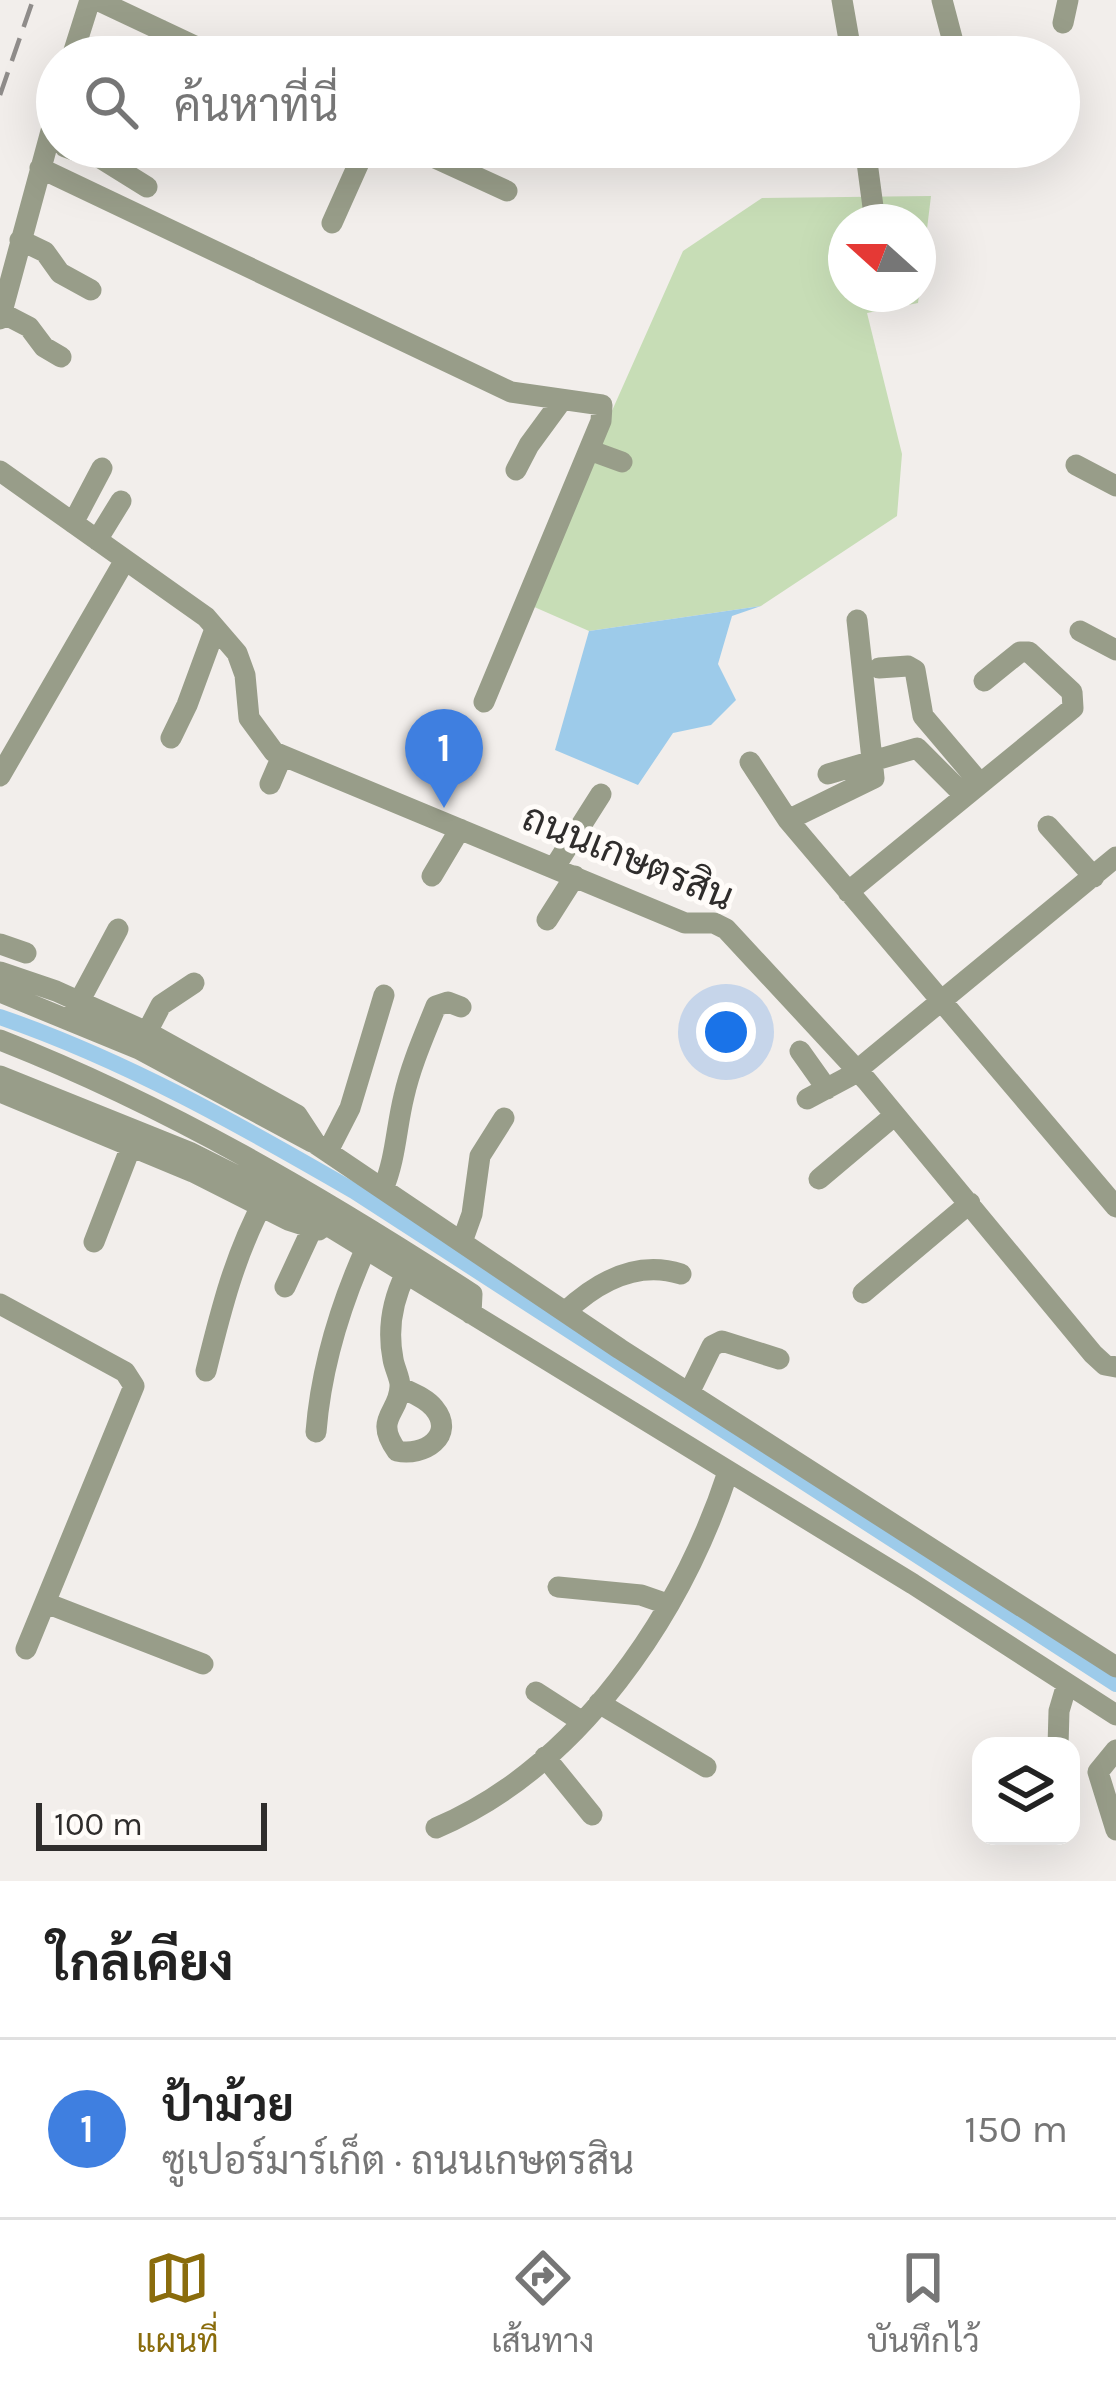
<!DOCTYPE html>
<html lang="th">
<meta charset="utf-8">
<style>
:root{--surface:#fff;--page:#f6f6f6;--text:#222;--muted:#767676;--line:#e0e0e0;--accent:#8a6c0c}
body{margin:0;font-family:Karla,Sarabun,sans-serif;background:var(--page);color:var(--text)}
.controls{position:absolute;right:36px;bottom:36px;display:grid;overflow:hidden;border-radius:24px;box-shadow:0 12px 48px #0002}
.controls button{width:108px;height:108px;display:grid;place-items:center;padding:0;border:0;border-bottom:3px solid var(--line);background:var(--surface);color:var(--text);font:60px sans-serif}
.compass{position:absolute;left:828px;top:204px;width:108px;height:108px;border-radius:50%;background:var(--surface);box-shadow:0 12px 48px #0002;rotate:291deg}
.scale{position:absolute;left:36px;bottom:30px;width:231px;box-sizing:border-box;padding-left:12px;border:6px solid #2f2d2c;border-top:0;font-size:33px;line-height:42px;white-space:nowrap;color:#2f2d2c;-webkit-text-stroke:9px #fffcf9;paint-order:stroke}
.you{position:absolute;left:726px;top:1032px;width:42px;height:42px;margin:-30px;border:9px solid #fff;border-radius:50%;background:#1a73e8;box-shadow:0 0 0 18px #1a73e833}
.badge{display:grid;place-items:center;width:78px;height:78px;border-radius:50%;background:var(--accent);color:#fff;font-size:39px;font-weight:700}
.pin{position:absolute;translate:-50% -99px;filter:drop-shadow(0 3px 6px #0008)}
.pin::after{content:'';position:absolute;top:63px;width:42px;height:36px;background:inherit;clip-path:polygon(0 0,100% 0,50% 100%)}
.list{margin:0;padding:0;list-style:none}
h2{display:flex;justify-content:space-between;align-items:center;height:156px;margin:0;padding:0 48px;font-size:51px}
h2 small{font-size:39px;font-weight:400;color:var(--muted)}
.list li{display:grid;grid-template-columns:78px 1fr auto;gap:36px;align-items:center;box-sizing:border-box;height:180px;padding:0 48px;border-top:3px solid var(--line)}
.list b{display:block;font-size:45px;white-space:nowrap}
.list p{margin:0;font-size:39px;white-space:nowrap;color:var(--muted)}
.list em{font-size:39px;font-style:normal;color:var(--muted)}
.icon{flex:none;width:66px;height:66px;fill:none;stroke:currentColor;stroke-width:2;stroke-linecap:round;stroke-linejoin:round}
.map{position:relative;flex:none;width:1116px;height:1881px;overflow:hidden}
.search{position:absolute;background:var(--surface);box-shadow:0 12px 48px #0002;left:36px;right:36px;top:36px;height:132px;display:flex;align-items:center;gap:30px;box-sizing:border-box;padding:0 42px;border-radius:66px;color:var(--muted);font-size:45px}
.sheet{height:336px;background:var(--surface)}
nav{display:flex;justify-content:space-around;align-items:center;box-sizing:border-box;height:168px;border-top:3px solid var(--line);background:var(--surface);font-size:33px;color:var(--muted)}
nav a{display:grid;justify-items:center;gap:6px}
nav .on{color:var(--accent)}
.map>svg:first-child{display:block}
.green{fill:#c7ddb6;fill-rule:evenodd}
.water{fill:#9dcbea}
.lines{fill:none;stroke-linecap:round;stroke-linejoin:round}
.canal{stroke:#9dcbea;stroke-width:16}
.minor{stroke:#989d89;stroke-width:21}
.rail{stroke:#8f8c8a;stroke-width:4.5;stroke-dasharray:24 12;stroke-linecap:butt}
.labels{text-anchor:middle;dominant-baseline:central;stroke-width:10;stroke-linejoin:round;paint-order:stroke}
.street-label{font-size:39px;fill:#2f2d2c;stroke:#fffcf9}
</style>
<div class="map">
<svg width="1116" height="1881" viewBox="0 0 1116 1881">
<rect width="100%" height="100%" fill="#f2eeeb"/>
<!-- green -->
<path class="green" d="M931,196L918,303L867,313L902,454L897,516L761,606L589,631L532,606L611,413L683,251L762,198ZM846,222H918V294H846Z"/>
<!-- water -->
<path class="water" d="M761,606L732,616L718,664L736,700L711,725L673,733L638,785L555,750L589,631Z"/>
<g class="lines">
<!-- canal -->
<path class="canal" d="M0,1017C125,1060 240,1125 354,1191L1116,1684"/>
<!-- minor -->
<path class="minor" d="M97,0L218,57
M842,0L852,57
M942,0L957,57
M1063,23L1068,0
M72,57L90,0
M150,57L161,30
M65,147L87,155L102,148
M411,147L507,191
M865,147L875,222
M94,154L147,187
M40,168L511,392L602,405L601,421L484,702
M332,223L366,147
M20,240L45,252L60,273L91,290
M2,313L29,327L44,347L61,357
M0,319L57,109
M589,450L622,462
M1076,465L1116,486
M516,470L529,445L562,400
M0,471L206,617L237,653L245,675L249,718L274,752L685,923H714L726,929L867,1081L1093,1354L1105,1365L1116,1367
M73,523L102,468
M97,540L121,501
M857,620L874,778L788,820L1116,1207
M1080,631L1116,650
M879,668L908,666L915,670L923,716L979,782
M171,738L187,705L215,629
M750,762L788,820
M828,774L917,748L963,794
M0,776L125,560
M270,784L282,756
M1048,826L1094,877
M554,868L601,794
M432,876L460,829
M848,892L1073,708L1072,692L1029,652H1020L984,681
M547,920L575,876
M0,944L26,953
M0,972L56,991L147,1032L297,1115L316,1144L620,1349L1116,1667
M0,992L139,1049L312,1142
M73,1013L118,929
M147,1032L161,1005L194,983
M0,1040C168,1106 321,1196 472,1294L471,1314
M800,1051L827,1089
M0,1076L189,1152L291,1203L913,1584L1116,1715
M0,1092L193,1172L288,1220L319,1230
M807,1099L850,1076L1116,857
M328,1151L350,1108L384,995
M819,1179L895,1115
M383,1189C396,1158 396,1128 404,1096C411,1065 424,1036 436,1006L448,1002L461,1007
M94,1242L135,1136
M462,1242L472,1214L480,1156L504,1118
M285,1287L317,1218
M863,1293L970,1203
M0,1304L125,1372L134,1386L26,1649
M565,1312C598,1281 637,1260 681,1274
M206,1371C221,1310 235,1253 266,1197
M400,1387C412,1393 426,1398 434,1408C457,1436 423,1457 397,1451C373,1418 399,1414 400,1387C401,1380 394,1367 393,1359C387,1328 392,1301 406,1273
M689,1393L712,1346L722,1341L779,1359
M316,1432C321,1369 340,1306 366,1248
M558,1587L641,1595L667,1604
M46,1603L203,1664
M536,1692L581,1721
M599,1703L706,1767
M1058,1746L1059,1711L1067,1684
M1116,1750L1098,1772L1116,1830
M545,1757L592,1815
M436,1828C579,1767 681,1615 728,1472"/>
<!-- rail -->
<path class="rail" d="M0,95L33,0"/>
</g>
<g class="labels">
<!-- street labels -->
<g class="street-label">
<text transform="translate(628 857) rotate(22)">ถนนเกษตรสิน</text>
</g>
</g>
</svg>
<div class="controls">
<button><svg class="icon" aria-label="layers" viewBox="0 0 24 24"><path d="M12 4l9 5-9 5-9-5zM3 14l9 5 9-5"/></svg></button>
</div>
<svg class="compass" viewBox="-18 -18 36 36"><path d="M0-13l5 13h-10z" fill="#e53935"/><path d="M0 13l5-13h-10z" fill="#767676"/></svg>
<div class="scale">100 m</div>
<div class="you"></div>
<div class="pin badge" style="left:444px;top:808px;background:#3f7fe0">1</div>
<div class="search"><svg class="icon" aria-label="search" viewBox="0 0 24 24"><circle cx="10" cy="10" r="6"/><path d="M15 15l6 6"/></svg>ค้นหาที่นี่</div>
</div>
<section class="sheet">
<h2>ใกล้เคียง<small></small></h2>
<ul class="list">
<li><span class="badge" style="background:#3f7fe0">1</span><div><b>ป้าม้วย</b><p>ซูเปอร์มาร์เก็ต · ถนนเกษตรสิน</p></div><em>150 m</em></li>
</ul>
</section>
<nav>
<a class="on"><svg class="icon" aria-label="map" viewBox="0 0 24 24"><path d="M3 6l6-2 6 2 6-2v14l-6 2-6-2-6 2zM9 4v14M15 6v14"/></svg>แผนที่</a>
<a><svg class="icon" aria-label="directions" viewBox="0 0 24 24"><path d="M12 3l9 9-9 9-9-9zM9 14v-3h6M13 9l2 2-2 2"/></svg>เส้นทาง</a>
<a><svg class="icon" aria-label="saved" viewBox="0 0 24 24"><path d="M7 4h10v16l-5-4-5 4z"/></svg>บันทึกไว้</a>
</nav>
